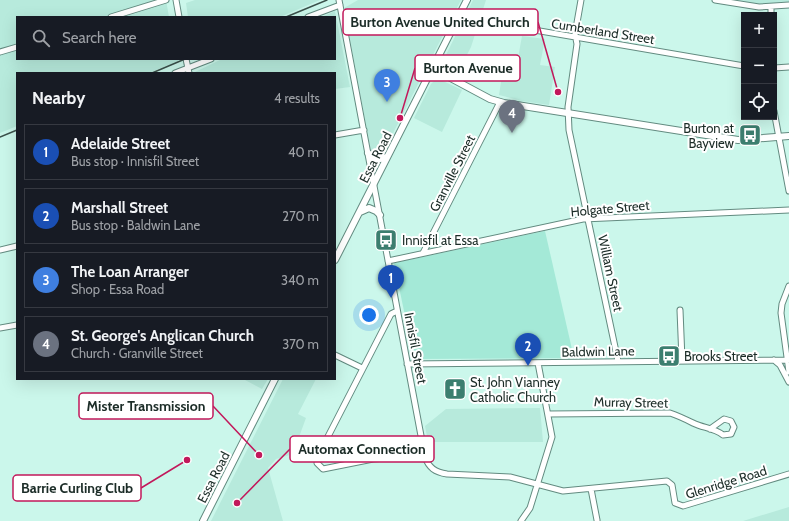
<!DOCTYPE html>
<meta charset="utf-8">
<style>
:root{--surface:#171b24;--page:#242831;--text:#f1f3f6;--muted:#9ea1a6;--line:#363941;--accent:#3c7e6f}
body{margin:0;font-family:Cabin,sans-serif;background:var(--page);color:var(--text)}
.controls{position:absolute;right:12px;top:12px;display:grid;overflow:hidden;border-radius:0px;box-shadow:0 4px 16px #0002}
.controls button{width:36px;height:36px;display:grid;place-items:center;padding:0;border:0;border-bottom:1px solid var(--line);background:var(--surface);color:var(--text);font:20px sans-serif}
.you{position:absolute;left:369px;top:315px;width:14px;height:14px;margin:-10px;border:3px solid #fff;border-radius:50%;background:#1a73e8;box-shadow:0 0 0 6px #1a73e833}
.badge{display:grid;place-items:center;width:26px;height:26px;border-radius:50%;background:var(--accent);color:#fff;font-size:13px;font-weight:700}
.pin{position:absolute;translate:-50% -33px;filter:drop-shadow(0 1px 2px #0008)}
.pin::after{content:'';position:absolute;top:21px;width:14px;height:12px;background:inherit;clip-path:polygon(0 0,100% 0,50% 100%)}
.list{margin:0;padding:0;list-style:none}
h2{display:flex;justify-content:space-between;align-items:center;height:52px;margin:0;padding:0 16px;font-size:17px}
h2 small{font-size:13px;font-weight:400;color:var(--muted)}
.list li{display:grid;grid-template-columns:26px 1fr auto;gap:12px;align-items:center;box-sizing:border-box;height:56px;margin:0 8px 8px;padding:0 8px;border:1px solid var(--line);border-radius:0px}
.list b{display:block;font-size:15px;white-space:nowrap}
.list p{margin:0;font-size:13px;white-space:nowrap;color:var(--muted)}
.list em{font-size:13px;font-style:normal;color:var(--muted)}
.icon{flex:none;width:22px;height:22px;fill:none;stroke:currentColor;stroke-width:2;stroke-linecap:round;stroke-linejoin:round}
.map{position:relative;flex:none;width:789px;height:521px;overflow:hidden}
.search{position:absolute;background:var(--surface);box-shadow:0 4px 16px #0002;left:16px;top:16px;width:320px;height:44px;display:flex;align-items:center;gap:10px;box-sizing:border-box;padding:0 14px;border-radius:0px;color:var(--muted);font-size:15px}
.panel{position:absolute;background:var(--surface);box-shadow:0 4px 16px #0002;left:16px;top:72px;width:320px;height:308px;border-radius:0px}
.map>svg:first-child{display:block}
.built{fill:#b7eadc}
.green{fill:#a4e9d7}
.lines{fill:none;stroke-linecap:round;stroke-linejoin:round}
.minor-casing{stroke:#638b80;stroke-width:7}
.major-casing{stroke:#638b80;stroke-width:8}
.minor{stroke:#fff;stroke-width:5}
.major{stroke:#fff;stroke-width:6}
.rail{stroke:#3b514b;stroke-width:1.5}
.labels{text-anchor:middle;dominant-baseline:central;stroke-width:4;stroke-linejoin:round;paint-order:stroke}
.street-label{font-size:13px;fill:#1b2c27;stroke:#fff}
.poi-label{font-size:13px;fill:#1b2c27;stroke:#fff;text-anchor:start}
.leader{fill:none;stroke:#c2185b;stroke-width:1.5}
.callout-dot{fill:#c2185b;stroke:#fff;stroke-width:1.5}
.callout{fill:#fff;stroke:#c2185b;stroke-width:1.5}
.callout-label{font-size:14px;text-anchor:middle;font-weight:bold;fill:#1b2c27}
</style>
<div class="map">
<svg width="789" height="521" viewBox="0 0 789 521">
<rect width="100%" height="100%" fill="#cbf7eb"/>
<!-- built -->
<path class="built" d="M0,0H166L169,17H17V59H178V61L149,73H17V126L0,133Z
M195,0H320L280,17H188L186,3Z
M358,0H461L385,149L379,157L371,152L344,8Z
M473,0H486L471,47L457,74L444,67L443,61Z
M729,0H789V2L758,4Z
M335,11L350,87L335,89V73H193L222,59H335V17H322Z
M522,36L545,39L540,65L555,67L549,105L522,101L499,95L505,56L518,58Z
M435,80L443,81L462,90L442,132L414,118L431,84Z
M243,379H268L262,389Z
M283,379H316L298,414L306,418L299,437L317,447L276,459L268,468L283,521H211Z
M540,408L543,442H428L425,426L446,409Z
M789,507V521H743Z"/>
<!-- green -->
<path class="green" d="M545,231L574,358L414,359L394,263Z"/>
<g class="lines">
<!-- minor casing -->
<g class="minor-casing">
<path id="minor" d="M176,0L179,17
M339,0L425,457C429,468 435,472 447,474L510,477L563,491L667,481L672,485L675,503L683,506L789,474
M581,0L575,34L577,44L568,107L569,130L618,361
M715,0L759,7L789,5
M771,15V7
M111,17L166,0
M308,17L340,5
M458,17L744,66
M0,52L17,47
M186,59L189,73
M774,68L789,67
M175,73L211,59
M774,111L789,191
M335,135L364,130
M0,250L17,246
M423,253L500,102
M388,261L583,219L789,210
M789,286L782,304L781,313L789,372
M680,310L682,360
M397,311L391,314L319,454L317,463L323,469L373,459L401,457L424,450
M0,328L17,325
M335,355L362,368
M774,360L780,365L789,382
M407,364L788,360
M548,414L670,413C679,416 685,419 693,423C703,428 714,428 723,435L731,434L734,427L731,421L724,419L710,429
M591,489L597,520
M521,521L530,508L552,437L538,363"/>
</g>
<!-- major casing -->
<g class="major-casing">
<path id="major" d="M432,68L490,99L504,103L738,140L789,136
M368,153L376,160L387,157
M360,212L369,208L376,211L380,215
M335,260L467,0
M203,521L275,379"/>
</g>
<!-- minor -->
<use href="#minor" class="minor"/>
<!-- major -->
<use href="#major" class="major"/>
<!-- rail -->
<path class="rail" d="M286,17L327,0
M152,73L185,59
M0,137L17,130"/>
</g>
<!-- icons -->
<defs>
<g id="bus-square" transform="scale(1.15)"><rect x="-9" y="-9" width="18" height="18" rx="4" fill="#3c7e6f" stroke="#fff"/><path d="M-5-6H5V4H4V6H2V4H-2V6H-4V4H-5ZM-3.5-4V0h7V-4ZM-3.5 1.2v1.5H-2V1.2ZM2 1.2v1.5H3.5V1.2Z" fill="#fff"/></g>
<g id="church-square" transform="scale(1.15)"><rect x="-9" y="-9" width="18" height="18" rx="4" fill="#3c7e6f" stroke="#fff"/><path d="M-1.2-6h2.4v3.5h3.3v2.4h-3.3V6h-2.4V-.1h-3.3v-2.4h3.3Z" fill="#fff"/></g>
</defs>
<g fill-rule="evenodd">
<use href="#bus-square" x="750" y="135"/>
<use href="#bus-square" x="386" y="240"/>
<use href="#bus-square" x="669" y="356"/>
<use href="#church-square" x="455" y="389"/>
</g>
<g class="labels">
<!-- street labels -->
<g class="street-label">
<text transform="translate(603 31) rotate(9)">Cumberland Street</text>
<text transform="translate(375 157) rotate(-63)">Essa Road</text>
<text transform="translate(452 173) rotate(-63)">Granville Street</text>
<text transform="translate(610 208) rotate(-5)">Holgate Street</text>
<text transform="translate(611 273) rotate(78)">William Street</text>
<text transform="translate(416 348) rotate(79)">Innisfil Street</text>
<text transform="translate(598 351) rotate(-1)">Baldwin Lane</text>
<text transform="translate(631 402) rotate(1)">Murray Street</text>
<text transform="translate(213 477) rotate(-63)">Essa Road</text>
<text transform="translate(726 482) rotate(-17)">Glenridge Road</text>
</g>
<!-- poi labels -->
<g class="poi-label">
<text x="734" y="128" text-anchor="end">Burton at<tspan x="734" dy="15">Bayview</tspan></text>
<text x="402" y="240">Innisfil at Essa</text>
<text x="684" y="356">Brooks Street</text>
<text x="470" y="382">St. John Vianney<tspan x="470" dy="15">Catholic Church</tspan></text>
</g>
</g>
<!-- callouts -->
<path class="leader" d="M558 92L538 22M400 118L415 68M259 455L213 406M237 503L290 449M187 460L141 488"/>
<g class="callout-dot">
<circle cx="558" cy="92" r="4"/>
<circle cx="400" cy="118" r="4"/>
<circle cx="259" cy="455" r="4"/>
<circle cx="237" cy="503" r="4"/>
<circle cx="187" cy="460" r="4"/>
</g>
<g class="callout">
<rect x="343" y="9" width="195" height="26" rx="4"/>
<rect x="415" y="55" width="105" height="26" rx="4"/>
<rect x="79" y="393" width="134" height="26" rx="4"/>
<rect x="290" y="436" width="144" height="26" rx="4"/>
<rect x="13" y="475" width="128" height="26" rx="4"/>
</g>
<g class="callout-label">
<text x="440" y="27">Burton Avenue United Church</text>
<text x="468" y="73">Burton Avenue</text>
<text x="146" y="411">Mister Transmission</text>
<text x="362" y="454">Automax Connection</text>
<text x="77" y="493">Barrie Curling Club</text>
</g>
</svg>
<div class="controls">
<button>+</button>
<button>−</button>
<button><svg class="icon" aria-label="locate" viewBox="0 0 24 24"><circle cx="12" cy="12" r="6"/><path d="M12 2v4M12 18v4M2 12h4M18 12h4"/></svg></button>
</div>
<div class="you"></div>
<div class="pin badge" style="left:391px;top:298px;background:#1a4fb4">1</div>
<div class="pin badge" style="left:528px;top:366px;background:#1a4fb4">2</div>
<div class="pin badge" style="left:387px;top:102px;background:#3f7fe0">3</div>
<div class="pin badge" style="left:512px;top:133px;background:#6b7280">4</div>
<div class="search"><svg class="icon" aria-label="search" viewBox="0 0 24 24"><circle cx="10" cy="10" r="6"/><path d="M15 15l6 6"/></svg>Search here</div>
<section class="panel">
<h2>Nearby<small>4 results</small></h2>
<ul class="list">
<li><span class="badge" style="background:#1a4fb4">1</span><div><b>Adelaide Street</b><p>Bus stop · Innisfil Street</p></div><em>40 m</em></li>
<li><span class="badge" style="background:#1a4fb4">2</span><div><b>Marshall Street</b><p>Bus stop · Baldwin Lane</p></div><em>270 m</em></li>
<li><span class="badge" style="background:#3f7fe0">3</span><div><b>The Loan Arranger</b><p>Shop · Essa Road</p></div><em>340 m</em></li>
<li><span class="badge" style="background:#6b7280">4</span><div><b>St. George's Anglican Church</b><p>Church · Granville Street</p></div><em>370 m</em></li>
</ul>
</section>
</div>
